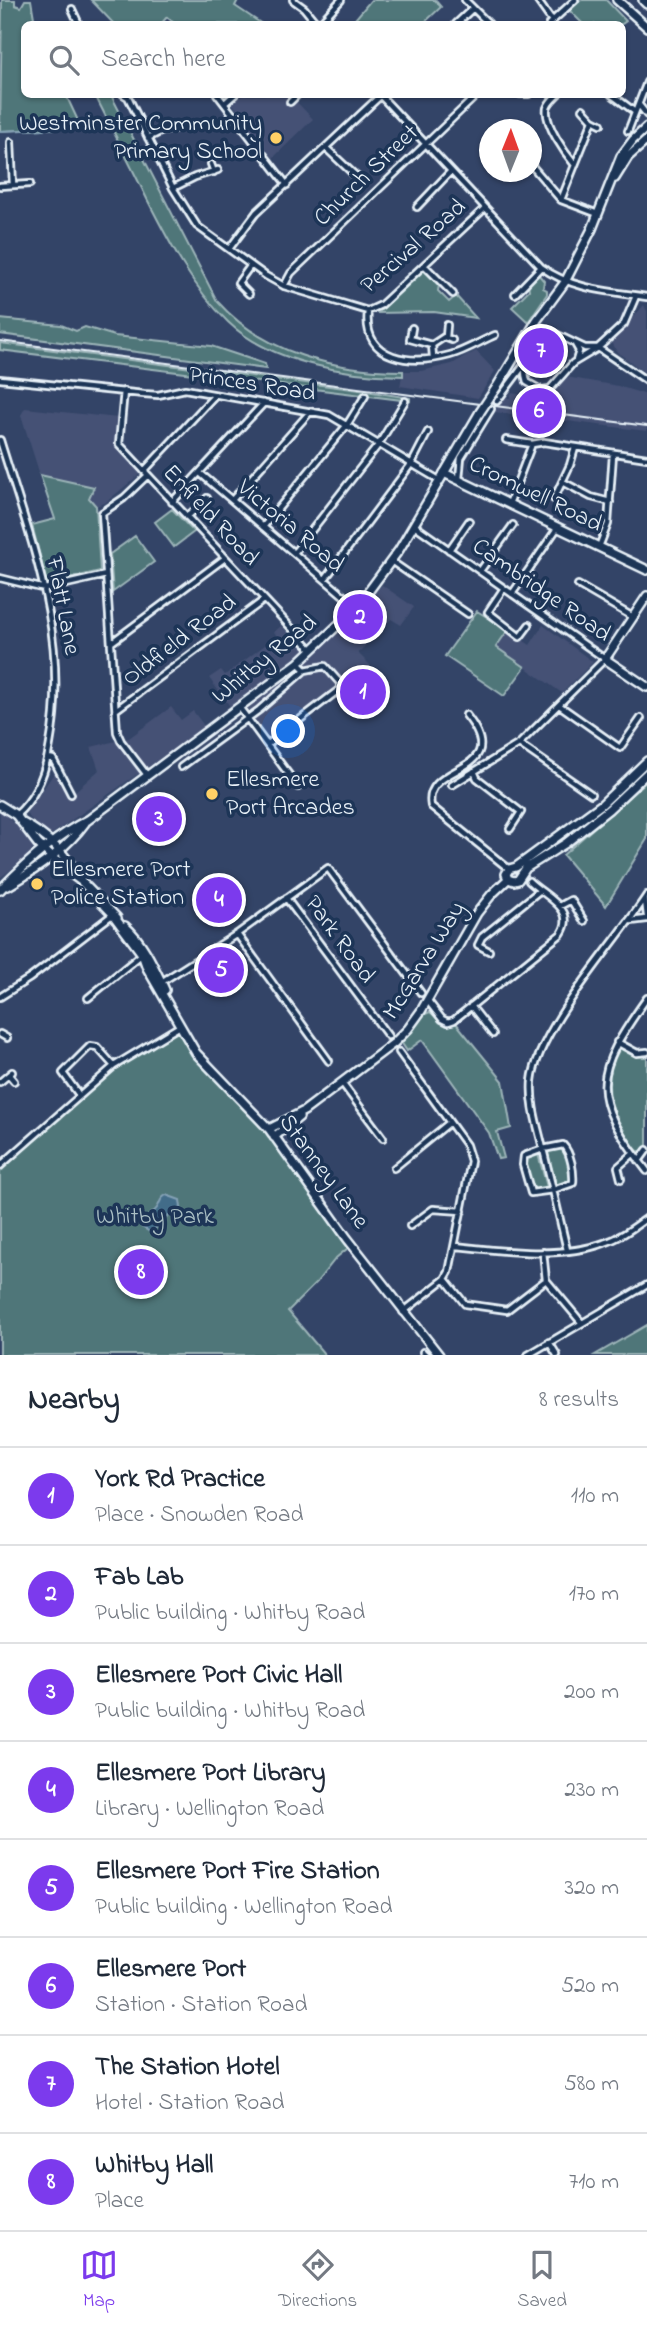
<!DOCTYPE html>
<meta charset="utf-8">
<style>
:root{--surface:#fff;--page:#f2f2f3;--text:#1f2937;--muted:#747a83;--line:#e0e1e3;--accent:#7c3aed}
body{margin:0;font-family:"Indie Flower",sans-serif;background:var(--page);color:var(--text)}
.compass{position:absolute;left:479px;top:119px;width:63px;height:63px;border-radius:50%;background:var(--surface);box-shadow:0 2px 5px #0004;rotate:1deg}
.you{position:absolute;left:289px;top:732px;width:24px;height:24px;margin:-18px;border:5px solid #fff;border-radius:50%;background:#1a73e8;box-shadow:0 0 0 10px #1a73e833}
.badge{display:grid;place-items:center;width:46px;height:46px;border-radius:50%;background:var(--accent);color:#fff;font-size:23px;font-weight:700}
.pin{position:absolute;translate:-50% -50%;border:4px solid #fff;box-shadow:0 2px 7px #0006}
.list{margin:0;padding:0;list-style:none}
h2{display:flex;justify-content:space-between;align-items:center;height:91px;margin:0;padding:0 28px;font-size:30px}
h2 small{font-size:23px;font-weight:400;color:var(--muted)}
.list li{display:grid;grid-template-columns:46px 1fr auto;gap:21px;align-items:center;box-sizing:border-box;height:98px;padding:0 28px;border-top:2px solid var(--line)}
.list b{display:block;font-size:26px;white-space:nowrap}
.list p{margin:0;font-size:23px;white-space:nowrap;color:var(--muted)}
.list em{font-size:23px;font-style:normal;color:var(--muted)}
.icon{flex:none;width:38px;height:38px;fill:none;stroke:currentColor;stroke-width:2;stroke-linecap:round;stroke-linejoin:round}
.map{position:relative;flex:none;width:647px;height:1355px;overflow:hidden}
.search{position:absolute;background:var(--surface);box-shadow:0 2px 5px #0004;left:21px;right:21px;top:21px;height:77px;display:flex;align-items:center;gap:18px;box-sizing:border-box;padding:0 24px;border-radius:10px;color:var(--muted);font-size:26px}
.sheet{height:875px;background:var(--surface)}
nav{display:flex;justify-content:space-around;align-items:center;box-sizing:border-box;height:98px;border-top:2px solid var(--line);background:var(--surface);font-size:19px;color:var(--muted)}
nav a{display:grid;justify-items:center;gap:4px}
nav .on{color:var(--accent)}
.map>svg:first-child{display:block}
.built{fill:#455175}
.green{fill:#507679;stroke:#9cb4b8;stroke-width:2}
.water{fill:#426c89;stroke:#84a1b5;stroke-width:2}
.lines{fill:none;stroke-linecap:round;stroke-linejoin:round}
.stream{stroke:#84a1b5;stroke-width:2}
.street-casing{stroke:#e8f1f8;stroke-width:10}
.secondary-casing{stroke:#e8f1f8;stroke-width:12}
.primary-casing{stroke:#e8f1f8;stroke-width:12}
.highway-casing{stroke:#e8f1f8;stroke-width:14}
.street{stroke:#1d3557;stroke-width:4.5}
.secondary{stroke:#1d3557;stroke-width:7}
.primary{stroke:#1d3557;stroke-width:7}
.highway{stroke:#1d3557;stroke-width:9}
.rail{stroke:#e8f1f8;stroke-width:2}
.primary-bridge-casing{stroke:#e8f1f8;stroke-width:12;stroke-linecap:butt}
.primary-bridge{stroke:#1d3557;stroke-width:7}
.poi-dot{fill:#ffd166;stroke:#1d3557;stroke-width:2.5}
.labels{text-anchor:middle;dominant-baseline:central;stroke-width:7;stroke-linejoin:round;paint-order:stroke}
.poi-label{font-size:24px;fill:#e8f1f8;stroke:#1d3557;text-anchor:start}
.street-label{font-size:24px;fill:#e8f1f8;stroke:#1d3557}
.park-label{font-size:24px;fill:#abc0c5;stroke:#1d3557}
</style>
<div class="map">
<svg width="647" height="1355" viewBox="0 0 647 1355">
<rect width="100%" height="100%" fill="#334467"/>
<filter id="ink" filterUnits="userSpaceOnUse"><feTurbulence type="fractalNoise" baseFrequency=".0143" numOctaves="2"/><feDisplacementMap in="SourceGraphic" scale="14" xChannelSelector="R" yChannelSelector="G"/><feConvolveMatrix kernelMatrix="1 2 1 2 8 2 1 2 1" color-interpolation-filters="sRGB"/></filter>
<g filter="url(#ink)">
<!-- built -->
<path class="built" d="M243,95H290L313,119L273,158L232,103Z
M644,305L647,311V374L617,352L612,342Z
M476,351L495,371L478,398L400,386L403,371H421L452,364Z
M566,377L618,386L647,395V431L495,412L503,397L510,398L511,393L547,399Z
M25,408L118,418L114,446L140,474L105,503L96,506L89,497L93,487L40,475L21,415Z
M382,585L414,607L401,625L391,619L358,653L371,666L271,741L244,706L235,713L209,678L221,670L225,675L277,636L274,632L281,626L313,657Z
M543,625L593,662L562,693L496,647L508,630L530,645Z
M171,707L181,720L193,711L205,727L49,836L26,814L57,769L72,794L99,770L91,747L129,738Z
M0,810L28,836L33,845L32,853L0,878Z"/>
<!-- green -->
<path class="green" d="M2,0H15V5L21,7L25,0H31L35,24H24V94L66,95L81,127L0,131Z
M91,0H238L235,6L262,24H175L167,17L161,24H114Z
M371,0H435L441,7L423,24H351Z
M581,0H606L626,21L622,24H583L569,10Z
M95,95H111L217,301C263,353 335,371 403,371V376C348,376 269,362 228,322C192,287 170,244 147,199C130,164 112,129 95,95Z
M422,270L427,271L439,285L438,291L449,302L456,296L476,318L434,312L378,313Z
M538,274L544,281L543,288L547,290V294L528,322L512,307L529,290L528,283Z
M0,319L61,325L76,331L85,327L115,336L211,346L265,364L266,369L0,334Z
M0,343L360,390L410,398V401L0,350Z
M40,475L94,487L89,498L96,506L100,571L47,584L32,525L55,519Z
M172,509L194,532L174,547L155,522Z
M135,536L154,562L113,592L110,554Z
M477,611L508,630L496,647L525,667L504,696L445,656Z
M647,781V839L606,906L563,855Z
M430,1012C439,1019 443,1028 456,1023L503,1081L511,1128L497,1132L504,1158L498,1159L489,1133L422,1040L407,1051L401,1042L423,1015Z
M179,1031L254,1115L348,1248L336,1258L316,1283L288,1311L325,1355H0V1172L82,1095L116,1067Z
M619,1047L630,1054L647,1057V1145L643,1151H638L635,1148C611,1114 599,1087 619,1047Z
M564,1147L572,1181L557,1186L547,1153L548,1151Z
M538,1154L547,1187L537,1192L531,1189L524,1160L528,1156Z
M647,1325V1355H595Z"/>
<!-- water -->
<path class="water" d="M166,1195L180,1200L181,1208C175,1214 168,1215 162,1220C156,1225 158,1229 150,1232L142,1227L141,1223C146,1216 153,1214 157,1208C161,1202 159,1199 166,1195Z"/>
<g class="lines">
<!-- stream -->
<path class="stream" d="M0,131L69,128"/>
<!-- street casing -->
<g class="street-casing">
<path id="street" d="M293,0L304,8L317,24
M465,0L489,24
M537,0L552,21
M72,9L79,24
M319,24L341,0
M456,24L473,8
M549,24L575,0
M123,94L128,97L173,188L197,226L266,276L284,286L368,311L381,305L485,208
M217,94L287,185
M379,94L541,267C573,290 609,291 647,297
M520,94H529
M558,94C554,98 549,102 547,108C544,124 565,153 575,165
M611,94L635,112
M290,102L298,94
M225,103L235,94
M639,105L647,115
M583,109L593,120L601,124
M628,131L647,82
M148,138L160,132L185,126
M11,142L13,185
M326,148L360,180
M211,164L214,172
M532,166L561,200L598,214
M0,186L30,184
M173,188L195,177L218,170
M561,200L593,120
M417,207L451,171
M229,249L256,213L380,96
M424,265L453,294
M284,286L291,273L478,94
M249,294L238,283L251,265
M515,294L541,267
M368,311C362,362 413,365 450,355C465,351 481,341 495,335
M412,328L410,339L432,345L433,357
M446,337L447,325
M575,344L579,351L576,361
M432,345L444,337L452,340
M598,348H585L543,328C530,343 521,363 527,382L541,390L550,389L573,363L598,348L624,324L636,296
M598,348L647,381
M0,379L144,394L158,395L185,389L329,415L439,480
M124,391L119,444L312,650
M497,401L524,365
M0,440C31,542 70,636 50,744C46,771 37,797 16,815
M506,440L532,444L544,442L647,458
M144,471L215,395
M200,473L357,607
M459,479L461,458L491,409
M563,482L591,497L610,502
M554,499L570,465L575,448
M232,500L310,412
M172,502L264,403
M509,504L532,444
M187,517L207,498
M414,525L605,659L519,744L452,785
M263,527L347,425L365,396
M599,547L608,524L613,454
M449,550L469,521
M294,553L379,444L405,401
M391,561L468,614
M480,571L513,525
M0,578L45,589L106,575
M325,579L412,463L428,432
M578,585L633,617
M504,588L488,612L520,637L529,625
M512,594L558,527
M112,642L225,558
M559,705L620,748L641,718
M239,707L298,787
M117,709L264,600
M466,715C515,776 422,761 431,806L509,869
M268,744L340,689V683L325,666L305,670L298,663
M519,744L591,794
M48,758L53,759L71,794
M181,767L259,710L305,670
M474,771L477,778L521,812L510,829
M147,775L121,741L117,732L102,513L124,498L148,475
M286,898L388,1036
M645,900L647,916
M560,906L571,900L584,921
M631,921L647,919
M237,934L329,1061
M489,951L478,945L482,937L539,891
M160,983L237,934L328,868L421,993
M0,997L30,978L112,915
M88,998L141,955
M647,998C593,1074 588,1095 647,1171
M428,1001L442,1019L448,1022L454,1020L561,934C578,909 544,896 529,881
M471,1006L493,1034
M0,1034L7,1038
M617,1042L637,1053L647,1052
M399,1052L466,1145L471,1161L449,1272L445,1279L403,1312
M9,1075L14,1081
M0,1082L12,1072
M342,1083L383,1138
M79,1095L63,1073L90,1046L97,1047L114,1066
M563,1145C571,1153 574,1172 573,1183L553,1190L543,1149Z
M639,1161L647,1150
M0,1166L114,1066L180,1026
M394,1168L449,1123
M621,1179L618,1167L633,1154
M410,1226L433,1209L462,1211
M456,1246C500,1251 562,1259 604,1243C620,1238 633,1228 647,1218
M567,1250L553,1190L531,1193L523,1165L524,1156L543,1149C538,1127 530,1104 532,1081C537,1029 617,942 647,895
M543,1252L546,1280L581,1322
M445,1279L465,1304L507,1310L546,1280
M549,1342L557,1355
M423,1352L426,1355
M528,1355L647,1285"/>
</g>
<!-- secondary casing -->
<g class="secondary-casing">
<path id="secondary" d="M444,473L647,570
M647,596L605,659L647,687
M0,805L16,815L38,844L67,871L82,882L117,918
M23,823C48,836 67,855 81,880
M508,879L506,874L509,869L516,867L602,804L647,761
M508,879L514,881L518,880L526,868L566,843L609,809L647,773
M113,915L142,954L147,968L196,1053L269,1129L347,1238L439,1355
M125,926C144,943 154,967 165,990
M269,1129L304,1111L394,1043L408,1029L421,1011L477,913L492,894L508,879
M274,1137L299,1117"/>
</g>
<!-- primary casing -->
<g class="primary-casing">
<path id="primary" d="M617,0L647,27
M615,178L628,157L647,140
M496,388L537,320L565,282L592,229L621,156L633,140L647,127
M8,886C36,870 66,849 85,823
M0,890C25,864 55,836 88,820L298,663L357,607L399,550L480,412"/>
</g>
<!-- highway casing -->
<g class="highway-casing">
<path id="highway" d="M644,0L647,3"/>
</g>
<!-- street -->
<use href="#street" class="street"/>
<!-- secondary -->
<use href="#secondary" class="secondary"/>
<!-- primary -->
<use href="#primary" class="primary"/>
<!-- highway -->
<use href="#highway" class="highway"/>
<!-- rail -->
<path class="rail" d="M0,341L647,426"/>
<!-- primary-bridge casing -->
<g class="primary-bridge-casing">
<path id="primary-bridge" d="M480,412L496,388"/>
</g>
<!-- primary-bridge -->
<use href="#primary-bridge" class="primary-bridge"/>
</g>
</g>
<!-- markers -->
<g class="poi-dot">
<circle cx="276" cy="138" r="7"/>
<circle cx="212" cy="794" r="7"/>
<circle cx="37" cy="884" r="7"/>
</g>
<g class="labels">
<!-- poi labels -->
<g class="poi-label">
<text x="262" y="124" text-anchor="end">Westminster Community<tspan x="262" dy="28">Primary School</tspan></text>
<text x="226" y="780">Ellesmere<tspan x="226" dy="28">Port Arcades</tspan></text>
<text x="51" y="870">Ellesmere Port<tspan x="51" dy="28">Police Station</tspan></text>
</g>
<!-- street labels -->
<g class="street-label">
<text transform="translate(367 176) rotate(-44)">Church Street</text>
<text transform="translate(414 247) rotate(-41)">Percival Road</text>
<text transform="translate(252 385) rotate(9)">Princes Road</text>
<text transform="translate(535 495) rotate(26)">Cromwell Road</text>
<text transform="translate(210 516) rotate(47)">Enfield Road</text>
<text transform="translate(290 527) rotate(40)">Victoria Road</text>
<text transform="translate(541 591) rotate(35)">Cambridge Road</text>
<text transform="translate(62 606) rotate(79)">Flatt Lane</text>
<text transform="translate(180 641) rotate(-37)">Oldfield Road</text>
<text transform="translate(265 660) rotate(-39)">Whitby Road</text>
<text transform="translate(339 940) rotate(54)">Park Road</text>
<text transform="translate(425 961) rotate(-58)">McGarva Way</text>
<text transform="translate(323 1172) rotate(54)">Stanney Lane</text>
</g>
<!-- park labels -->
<g class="park-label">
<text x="155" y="1217">Whitby Park</text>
</g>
</g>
</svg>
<svg class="compass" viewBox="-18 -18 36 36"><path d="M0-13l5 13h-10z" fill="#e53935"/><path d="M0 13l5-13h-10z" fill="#747a83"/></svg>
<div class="you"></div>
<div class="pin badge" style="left:363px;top:692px">1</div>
<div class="pin badge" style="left:360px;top:617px">2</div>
<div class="pin badge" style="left:159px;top:819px">3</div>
<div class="pin badge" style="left:219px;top:900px">4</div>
<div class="pin badge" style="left:221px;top:970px">5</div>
<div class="pin badge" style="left:539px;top:411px">6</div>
<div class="pin badge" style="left:541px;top:351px">7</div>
<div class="pin badge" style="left:141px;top:1272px">8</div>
<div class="search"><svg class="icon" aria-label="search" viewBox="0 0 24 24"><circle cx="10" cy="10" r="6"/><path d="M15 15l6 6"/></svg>Search here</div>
</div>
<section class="sheet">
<h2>Nearby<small>8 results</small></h2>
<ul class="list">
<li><span class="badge">1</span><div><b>York Rd Practice</b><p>Place · Snowden Road</p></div><em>110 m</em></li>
<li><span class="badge">2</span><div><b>Fab Lab</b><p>Public building · Whitby Road</p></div><em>170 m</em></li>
<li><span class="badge">3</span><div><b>Ellesmere Port Civic Hall</b><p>Public building · Whitby Road</p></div><em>200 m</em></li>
<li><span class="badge">4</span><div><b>Ellesmere Port Library</b><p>Library · Wellington Road</p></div><em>230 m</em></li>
<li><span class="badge">5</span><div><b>Ellesmere Port Fire Station</b><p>Public building · Wellington Road</p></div><em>320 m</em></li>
<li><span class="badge">6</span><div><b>Ellesmere Port</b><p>Station · Station Road</p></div><em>520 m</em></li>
<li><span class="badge">7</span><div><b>The Station Hotel</b><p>Hotel · Station Road</p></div><em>580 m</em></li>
<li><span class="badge">8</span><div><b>Whitby Hall</b><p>Place</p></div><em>710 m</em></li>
</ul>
</section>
<nav>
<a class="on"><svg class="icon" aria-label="map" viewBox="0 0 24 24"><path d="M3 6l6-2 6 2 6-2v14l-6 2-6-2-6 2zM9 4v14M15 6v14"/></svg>Map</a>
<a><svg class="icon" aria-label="directions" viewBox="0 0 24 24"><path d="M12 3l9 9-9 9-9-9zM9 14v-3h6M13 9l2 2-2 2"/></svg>Directions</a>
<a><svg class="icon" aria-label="saved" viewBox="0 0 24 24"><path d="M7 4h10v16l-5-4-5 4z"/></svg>Saved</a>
</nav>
